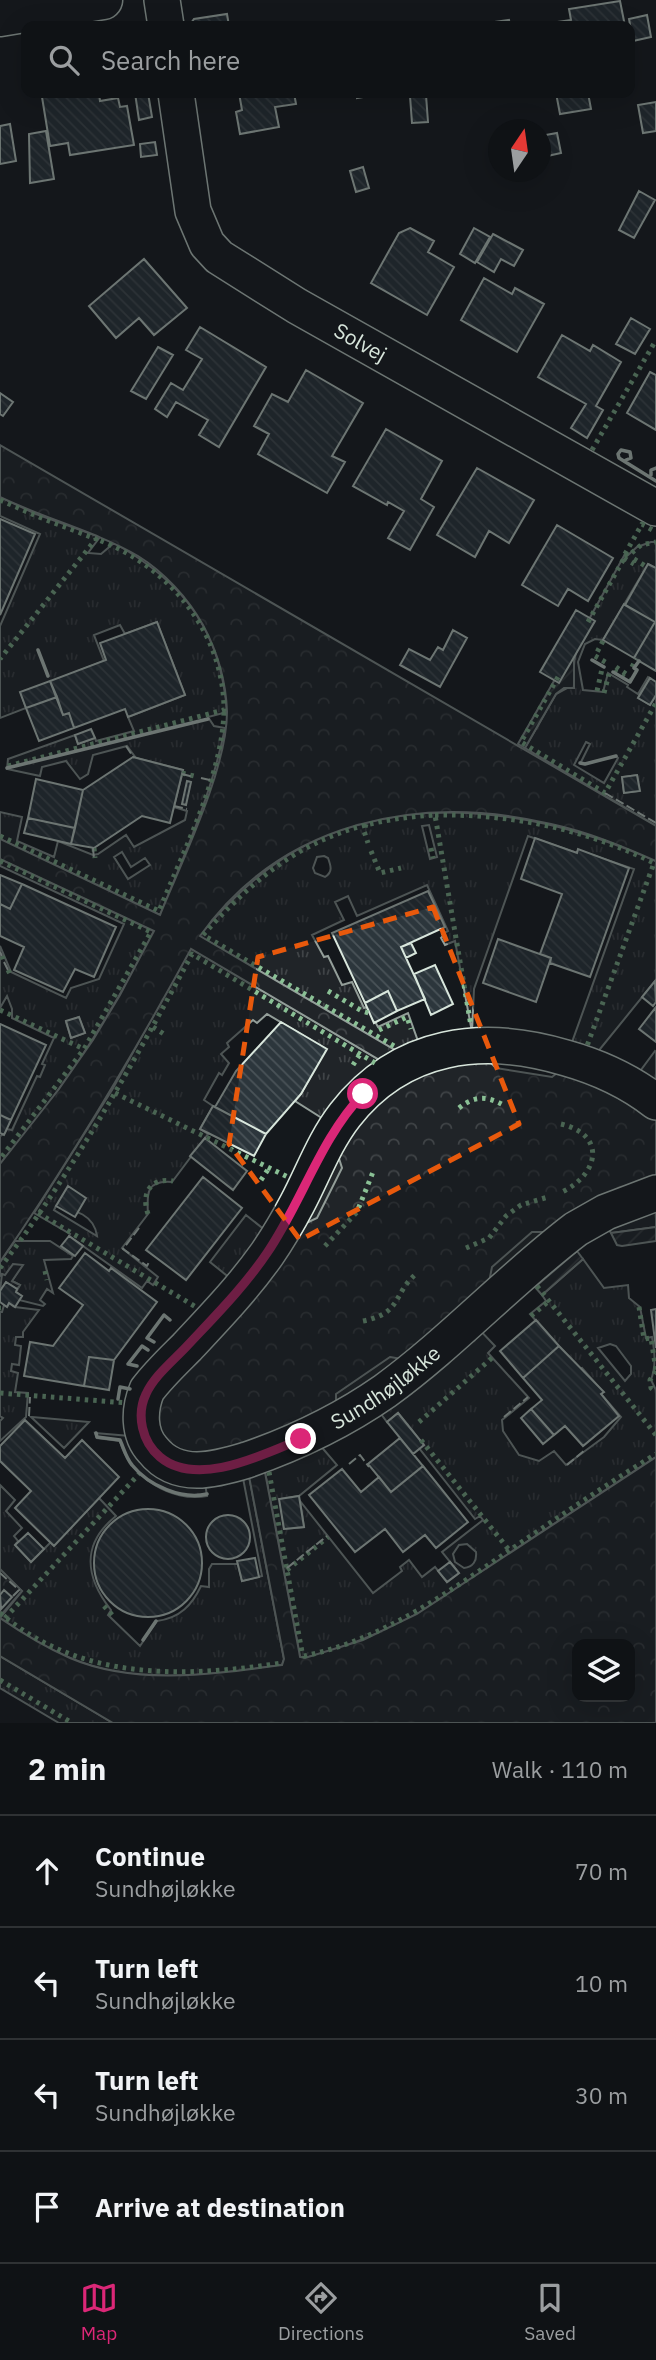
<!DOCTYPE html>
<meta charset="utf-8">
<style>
:root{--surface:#0f1215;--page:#181b1e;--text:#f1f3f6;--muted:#9b9ea0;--line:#2f3234;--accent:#db2777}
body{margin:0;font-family:"IBM Plex Sans",sans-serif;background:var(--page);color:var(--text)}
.controls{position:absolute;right:21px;bottom:21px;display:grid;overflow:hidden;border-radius:14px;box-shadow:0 7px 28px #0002}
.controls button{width:63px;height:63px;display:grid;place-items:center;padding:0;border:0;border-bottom:2px solid var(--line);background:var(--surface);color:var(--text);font:35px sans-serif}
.compass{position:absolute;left:488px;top:119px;width:63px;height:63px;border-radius:50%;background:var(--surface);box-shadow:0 7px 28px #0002;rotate:13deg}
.stop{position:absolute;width:21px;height:21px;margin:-16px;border:5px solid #db2777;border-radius:50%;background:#fff}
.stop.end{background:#db2777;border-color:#fff;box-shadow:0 2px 7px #0008}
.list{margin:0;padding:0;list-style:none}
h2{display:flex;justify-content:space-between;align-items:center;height:91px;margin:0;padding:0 28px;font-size:30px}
h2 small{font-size:23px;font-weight:400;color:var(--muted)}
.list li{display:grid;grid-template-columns:46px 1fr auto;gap:21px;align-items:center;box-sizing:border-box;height:112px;padding:0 28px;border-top:2px solid var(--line)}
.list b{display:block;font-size:26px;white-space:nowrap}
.list p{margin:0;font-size:23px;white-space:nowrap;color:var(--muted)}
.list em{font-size:23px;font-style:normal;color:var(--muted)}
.icon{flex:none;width:38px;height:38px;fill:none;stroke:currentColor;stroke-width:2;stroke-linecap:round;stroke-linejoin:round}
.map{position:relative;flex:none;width:656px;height:1723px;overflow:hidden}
.search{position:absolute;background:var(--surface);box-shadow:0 7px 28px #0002;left:21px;right:21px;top:21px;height:77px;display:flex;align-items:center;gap:18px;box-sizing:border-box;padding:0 24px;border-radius:14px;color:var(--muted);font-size:26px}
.sheet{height:539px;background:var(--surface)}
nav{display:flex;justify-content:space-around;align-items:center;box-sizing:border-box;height:98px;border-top:2px solid var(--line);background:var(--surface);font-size:19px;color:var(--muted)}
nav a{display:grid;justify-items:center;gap:4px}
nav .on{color:var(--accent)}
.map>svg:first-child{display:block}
.grass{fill:url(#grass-tufts);stroke:#939e99;stroke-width:2;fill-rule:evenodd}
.park{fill:url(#park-crowns);stroke:#939e99;stroke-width:2;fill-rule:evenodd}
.garden{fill:url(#garden-furrows);stroke:#939e99;stroke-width:2}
.parking{fill:#24282b;stroke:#939e99;stroke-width:2}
.building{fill:url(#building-back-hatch);stroke:#d8e6dc;stroke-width:2}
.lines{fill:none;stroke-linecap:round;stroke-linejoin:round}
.minor-casing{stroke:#d8e6dc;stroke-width:38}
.tertiary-casing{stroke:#d8e6dc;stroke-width:41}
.minor{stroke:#14181c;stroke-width:35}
.tertiary{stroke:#14181c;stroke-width:38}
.hedge{stroke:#8ac095;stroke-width:5;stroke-dasharray:3.5 5;stroke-linecap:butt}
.fence{stroke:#d8e6dc;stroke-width:2;stroke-dasharray:9 3.5;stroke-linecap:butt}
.wall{stroke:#d8e6dc;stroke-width:3.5}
.route{stroke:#db2777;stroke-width:9}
.marked{fill:none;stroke:#e8590c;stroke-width:5;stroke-dasharray:14 9;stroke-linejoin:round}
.labels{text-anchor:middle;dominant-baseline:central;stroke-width:5;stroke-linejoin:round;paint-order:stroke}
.street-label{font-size:21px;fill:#d8e6dc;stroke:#14181c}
</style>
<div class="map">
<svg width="656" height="1723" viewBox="0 0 656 1723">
<defs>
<pattern id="grass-tufts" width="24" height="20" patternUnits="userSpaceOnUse" patternTransform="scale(1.75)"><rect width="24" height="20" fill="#202428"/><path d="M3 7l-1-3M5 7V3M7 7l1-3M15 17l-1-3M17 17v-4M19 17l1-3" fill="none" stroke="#404447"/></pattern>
<pattern id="park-crowns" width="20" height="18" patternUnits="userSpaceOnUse" patternTransform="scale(1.75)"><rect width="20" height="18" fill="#202428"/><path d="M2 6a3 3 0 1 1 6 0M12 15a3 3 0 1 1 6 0" fill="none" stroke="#404447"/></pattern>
<pattern id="garden-furrows" width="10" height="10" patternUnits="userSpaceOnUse" patternTransform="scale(1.75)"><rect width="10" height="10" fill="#202428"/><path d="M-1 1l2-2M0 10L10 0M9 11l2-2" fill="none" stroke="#404447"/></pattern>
<pattern id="building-back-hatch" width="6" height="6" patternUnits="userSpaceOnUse" patternTransform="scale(1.75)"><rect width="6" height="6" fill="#2c363c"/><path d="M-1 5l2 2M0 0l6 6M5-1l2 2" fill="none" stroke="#4a5358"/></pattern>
</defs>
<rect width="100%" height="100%" fill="#14181c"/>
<!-- grass -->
<path class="grass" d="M0,497L36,514L100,537L88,553L101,554L114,543C185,583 221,631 227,712L208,717L214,726L225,728C212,793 185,854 160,915L0,839V812L22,817L17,841L54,857L58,841L93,855L98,854L126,835L134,847L185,820L187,811L174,807L183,770L136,758L127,746L93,755L88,774L80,779L66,761L42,767L40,776L7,769L8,759L75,735L78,744L95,738L96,741L134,731L128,717L185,695L157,622L125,634L120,625L94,635L104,661L21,693L26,708L0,718V626L40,534L0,516ZM122,852L131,867L145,858L150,865L128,879L114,857Z
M651,542H656V568L648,564L603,640L595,639L585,644L578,662L583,690L603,692L608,673L628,685L627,687L638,694L648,677L650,678L638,698L650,705L656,695V826L525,748L556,694L569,687L573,677L575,654L582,632L625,554L628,555L637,547ZM586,742L590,744L581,762L584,764L616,756L618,758L604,783L574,765ZM637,775L639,791L624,793L622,777Z
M426,813C508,809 582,829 656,861V980L596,1054L571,1045L634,869L578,850L577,853L528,836L474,989L472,1032L455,941L445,945L441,938L443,936L442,934L448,931L427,885L357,916L348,896L335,902L344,920L312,935L324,957L328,956L342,985L352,982L364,1008L367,1007L378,1027L408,1013L419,1044L400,1053L199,936C264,859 325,821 426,813ZM429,825L437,857L430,859L422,826ZM324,856L328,858C331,866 333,872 325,877L315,873L313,868L317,857Z
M0,859L154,931C112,1015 61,1093 0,1164V1136L4,1134L7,1129L12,1130L37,1076L40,1077L45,1065L42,1064L54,1038L12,1018V1009L7,996L0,1008V946L11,972L66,998L71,988L99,979L124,924L0,866ZM79,1017L85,1033L71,1038L66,1022Z
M191,948L383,1062L325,1120L295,1101L301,1094L326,1049L267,1014L257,1023L253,1020L227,1043L229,1047L221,1054L229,1063L222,1075L219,1073L204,1100L213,1106L200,1129L208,1134L172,1182C145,1180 147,1195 148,1214L122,1248L158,1277L153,1285L147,1281L142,1288L69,1236L70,1234L34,1213L112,1090ZM56,1206C74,1210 94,1214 97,1236L54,1210Z
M655,1051L656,1052V1085L638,1074Z
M656,1208V1227L611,1233L606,1224Z
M246,1215L266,1231L231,1279L210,1262Z
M15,1241H50L73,1256L71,1259L44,1260L53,1293L47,1289L40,1300L45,1304L43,1306L19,1300L22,1296L16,1292L20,1285L12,1281L22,1265L5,1276L2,1274L0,1276V1262Z
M583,1259L604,1288L628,1285L629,1298L640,1307L646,1338L652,1337C655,1353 656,1366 651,1380L656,1390V1457L417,1614C382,1633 344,1648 305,1658L300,1657L264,1467L319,1444L337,1465L299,1496L280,1499L284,1529L304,1527L300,1501L373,1593L402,1571L400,1567L409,1560L422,1577L435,1567L447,1582L459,1573L442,1552L483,1520L480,1516L475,1519L419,1448L423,1444L398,1413L387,1422L378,1410L477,1327L495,1346L488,1353L529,1398L502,1420L503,1431L519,1455L539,1461L554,1451L566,1465L604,1437L621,1417L601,1394L603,1392L582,1368L579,1369L530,1314L546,1301L542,1295ZM610,1344L616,1346L631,1366V1374L625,1381L598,1348ZM467,1544L476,1552C477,1561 473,1567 464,1568L455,1562L453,1554L459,1545Z
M9,1303L15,1307L39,1310L23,1332V1337H16L15,1345L21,1346L19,1365L12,1364L11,1371L18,1373L15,1392L28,1393L26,1417L0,1441V1421L3,1418L0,1416V1312H2L4,1305Z
M31,1417H32L89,1422L64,1448Z
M95,1433L130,1436L205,1483L207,1496C171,1503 129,1476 120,1441L97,1438Z
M248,1471L284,1659L282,1665C213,1674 135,1687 70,1658C45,1647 22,1633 0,1618L22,1591L0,1571V1485L15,1500L6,1511L22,1528L14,1536L18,1541L15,1545L31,1562L51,1542L54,1545L99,1498L116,1516C81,1544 85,1577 111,1610L108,1615L140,1646L157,1621C180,1618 192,1605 201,1586L209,1587V1569L212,1564H238L242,1581L262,1576L242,1473Z
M0,1656L113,1723H59L0,1688Z"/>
<!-- park -->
<path class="park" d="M0,445L656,826V861C622,846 588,832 551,824C419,793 282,821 200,936L400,1053L383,1062L191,949C132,1057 70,1161 0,1262V1164L59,1089L93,1040L120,995L154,931L0,859V839L160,915C182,861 227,769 227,712C226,681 218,653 203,625C188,598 164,572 138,556C95,531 45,519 0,497Z
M486,1058L496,1068L552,1077L562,1069L656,1117V1180L489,1282L402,1359L336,1406L222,1453H182L160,1434L157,1402L337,1152L359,1119L414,1075Z
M656,1457V1723H113L0,1656V1618C22,1633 45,1647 70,1658C136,1686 213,1674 282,1665L284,1659L248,1471L264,1467L299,1651L300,1657L305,1658L363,1640L417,1614ZM577,1644H630V1697H577Z
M1,1570L22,1591L0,1616V1571Z"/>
<!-- garden -->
<path class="garden" d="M582,632L574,660V688H564L556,694L525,748L518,744Z
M656,1227V1241L622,1246L617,1245L611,1233Z
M577,1251L583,1259L542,1295L535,1287Z
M13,1264L23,1265L12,1281L20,1285L17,1289L6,1282L0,1291L2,1274L5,1275Z"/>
<!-- parking -->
<path class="parking" d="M337,1152L342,1168L317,1218L298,1227Z
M532,1232H549L489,1282L492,1267Z
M390,1357L402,1359L336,1406V1394Z"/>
<!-- building -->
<path class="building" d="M620,1L625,26H549L551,23L571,20L569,9Z
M227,14L229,26H189L194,19Z
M647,15L651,37L633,41L629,19Z
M509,20L510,26H467Z
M67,93H99L100,101L118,98L120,107L127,106L134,145L70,155L68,143L50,146L42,97Z
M135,93H148L152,117L139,120Z
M239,93H294L296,104L275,107L279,127L240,134L236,112L242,110Z
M356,93H386L357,98Z
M556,93H588L591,109L560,114Z
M426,95L428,122L412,123L410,96Z
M656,102V131L643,133L638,105Z
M10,124L16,161L0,164V126Z
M46,131L54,179L30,183L29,134Z
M557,133L561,153L543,157L540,136Z
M155,142L157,155L141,157L140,144Z
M363,167L369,188L356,192L350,171Z
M639,191L655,200L634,238L619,230Z
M410,228L434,241L428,252L454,267L427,315L371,283L399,233Z
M474,228L490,237L475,263L460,254Z
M493,234L523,250L514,266L501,259L494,272L477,262Z
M144,259L187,308L154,335L139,318L116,338L89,306Z
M484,278L512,294L515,288L544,304L517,352L461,320Z
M631,318L650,329L635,354L616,344Z
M200,327L266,367L219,447L199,435L208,420L176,402L167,417L155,409L171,383L183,390L202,359L186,350Z
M562,335L590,351L593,345L621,362L596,406L603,410L587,438L571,428L586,404L538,377Z
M158,347L173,355L146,399L131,391Z
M306,370L363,403L332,456L345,462L327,493L258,454L269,434L254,426L272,394L288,402Z
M650,372L656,375V430L627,413Z
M0,393L13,402L3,416L0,414Z
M386,429L442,461L421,499L434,507L410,550L388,538L404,511L388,502L387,505L353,486Z
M477,468L534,500L509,543L489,531L475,557L437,535Z
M0,519L35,534L0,615Z
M557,525L613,558L588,601L568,589L558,606L522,585Z
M648,564L656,568V671L634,658L655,622L625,605Z
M624,604L655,622L634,658L603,640Z
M576,610L595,621L559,683L540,672Z
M157,622L185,695L128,717L125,709L74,728L69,713L63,715L50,681L106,660L100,643Z
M453,630L467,638L440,687L400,665L409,649L430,660L438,647L443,650Z
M650,678L656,682V695L650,705L638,698Z
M50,681L57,697L26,708L20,692Z
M57,697L63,715L69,713L74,728L39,741L26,708Z
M91,729L95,738L78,744L75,735Z
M133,757L183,770L170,823L142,816L94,848L71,844L83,790Z
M637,775L640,791L624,793L622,777Z
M36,779L83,790L75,828L28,818Z
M187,781L191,782L186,805L182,804Z
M28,818L75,828L71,844L24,833Z
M535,838L577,853L578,849L629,868L590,977L550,963L551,958L540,954L562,894L521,879Z
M0,875L22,884L10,909L0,904Z
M22,884L116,927L94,977L75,969L63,992L14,970L24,947L0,936V904L10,909Z
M428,891L445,927L401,947L425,999L397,1011L388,991L365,1003L332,933Z
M498,939L551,958L536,1002L483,983Z
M411,943L416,953L406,958L401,947Z
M435,965L453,1004L431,1015L414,974Z
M655,981L656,1002L653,1006L642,997Z
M388,991L397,1011L374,1023L365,1003Z
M656,1007V1042L639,1029Z
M79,1017L85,1033L71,1038L66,1021Z
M281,1022L327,1049L301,1094L266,1134L215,1107L236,1071Z
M0,1024L46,1045L11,1120L0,1115Z
M213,1106L266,1134L254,1156L200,1129Z
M0,1115L11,1120L4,1135L0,1133Z
M205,1138L247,1171L233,1190L190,1156Z
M203,1177L242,1208L186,1280L146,1250Z
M68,1186L86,1198L75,1217L56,1206Z
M69,1236L83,1246L75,1256L61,1246Z
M85,1253L109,1271L111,1268L157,1302L114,1360L89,1357L84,1386L24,1376L30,1342L53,1346L83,1305L59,1288Z
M6,1282L17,1289L16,1292L22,1296L15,1307L9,1303L7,1307L0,1302V1291Z
M656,1309V1348L651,1310Z
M536,1320L559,1346L523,1378L500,1351Z
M559,1346L604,1392L601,1394L619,1416L583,1446L565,1426L554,1435L531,1409L542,1400L523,1378Z
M89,1357L114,1360L109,1390L84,1386Z
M531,1409L554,1435L543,1444L521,1418Z
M398,1413L424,1445L413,1454L387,1422Z
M25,1420L65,1458L82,1440L119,1477L54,1546L15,1508L31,1491L0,1461V1446Z
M400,1438L423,1466L391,1492L368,1464Z
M423,1466L468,1522L436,1548L425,1535L403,1552L385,1529L355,1552L309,1495L342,1469L361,1492L379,1477L391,1492Z
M299,1496L304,1527L284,1529L279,1499Z
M94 1563a54 54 0 1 1 108 0a54 54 0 1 1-108 0Z
M206 1537a22 22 0 1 1 44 0a22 22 0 1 1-44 0Z
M28,1533L44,1549L31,1562L15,1545Z
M255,1558L259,1577L242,1581L237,1561Z
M450,1562L459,1573L447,1582L438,1571Z
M4,1590L12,1597L1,1609L0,1595Z"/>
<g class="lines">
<!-- minor casing -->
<g class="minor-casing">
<g id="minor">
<path d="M162,0L166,26"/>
<path id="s1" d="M176,93L193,211L207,244L219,257L297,306L656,508"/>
<path id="s2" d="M656,1102C629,1081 598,1067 566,1058C483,1033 401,1043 345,1115C324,1142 313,1174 297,1204C288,1221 278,1238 267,1254C243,1288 215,1317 187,1347C173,1361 159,1374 147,1390C139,1409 138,1434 153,1450C177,1480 215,1470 247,1460C296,1443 342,1421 385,1391C451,1343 510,1279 576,1229L606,1212L656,1193"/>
</g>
</g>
<!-- tertiary casing -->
<g class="tertiary-casing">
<path id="tertiary" d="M0,17L103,0"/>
</g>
<!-- minor -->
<use href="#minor" class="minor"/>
<!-- tertiary -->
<use href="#tertiary" class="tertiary"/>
<!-- hedge -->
<path class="hedge" d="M592,450L656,340
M0,500L39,517L96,539L0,659
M625,554L642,524L656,532
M625,554L628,556L641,545L656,542
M624,558L634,564
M634,559L647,567
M588,622L626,555
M603,641L595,656L607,663
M616,667L626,674
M632,667L636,659
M614,671L631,681
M558,677L521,742L605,793L656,703
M597,691L602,669
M604,693L609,674
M8,766L224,710C224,632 168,565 96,539
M182,773L194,776
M435,815C512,814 585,829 654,863L587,1046
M366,824L364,831L368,843
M0,836L159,911C183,852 223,774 224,710
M94,848L95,858
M431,848L433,858
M371,851L380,873L401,868
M0,861L151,932L84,1049L0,1159
M2,956L4,962
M8,970L10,974
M328,991L362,1011L369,1013
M0,1010L84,1049
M153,1027L167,1036
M379,1030L407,1017L411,1029
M394,1046L203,935C272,858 330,821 435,815L471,1026
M353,1065L360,1054
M115,1093L290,1178
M459,1108C475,1095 488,1096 505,1106
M561,1124C607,1135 599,1174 562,1192
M261,1180L269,1168
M38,1213L196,1307
M148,1214C141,1194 150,1177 173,1181
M325,1246L357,1212L373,1172
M466,1248L489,1238L506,1216L521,1205L548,1197
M0,1268C74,1170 134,1062 192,954L375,1063
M45,1271L47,1280
M537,1286L656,1435
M639,1307L644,1339L651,1338L656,1370
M0,1308H1
M531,1316L549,1301
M363,1321C403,1313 392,1294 417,1273
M656,1371L650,1380L651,1388L656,1392
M0,1393L127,1403
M419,1422L493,1357
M421,1440L509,1550
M269,1472L302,1652L304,1656C383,1640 448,1592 513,1548C560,1516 607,1484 656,1454
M287,1570L328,1537
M104,1606L115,1618
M0,1613C80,1681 183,1678 281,1663
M5,1618L139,1474
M0,1680L72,1723"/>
<!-- fence -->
<path class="fence" d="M126,746L134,758
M182,774L194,777
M201,778L210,780
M605,793L656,823
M174,806L187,809
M93,848L94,859
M0,952L2,956
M4,962L8,970
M139,1228L123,1249L147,1266L149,1262
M29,1416L30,1397
M504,1417L528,1397
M349,1464L360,1455L369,1467
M567,1465L586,1449
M287,1568L327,1536
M0,1573L19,1590L12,1597"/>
<!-- wall -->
<path class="wall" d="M626,460L631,458L630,452L621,450L618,454L619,458L656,481
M651,475V470L656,468
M38,650L48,676
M592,660L604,667
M613,672L630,682L637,670L634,668L639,661
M580,763L585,764L616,756
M7,768L208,719
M154,1342L147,1338L164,1315L170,1320
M137,1366L128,1364L142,1346L148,1350
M118,1399L120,1387L130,1389
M96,1433L97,1437L120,1440C124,1449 126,1458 132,1465C149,1486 182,1500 207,1494
M143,1640L156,1621"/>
</g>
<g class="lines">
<!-- route -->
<path class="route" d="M301,1439C262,1455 197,1488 160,1457C142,1442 136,1415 146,1394C154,1376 173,1361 187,1346C215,1316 244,1287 267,1253C302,1202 320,1139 363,1094"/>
</g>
<!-- marked area -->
<path d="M0 0H656V1723H0ZM433,907L519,1124L300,1240L229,1144L258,957Z" fill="#14181c" fill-opacity=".55" fill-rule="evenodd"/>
<path class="marked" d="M433,907L519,1124L300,1240L229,1144L258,957Z"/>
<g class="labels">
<!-- street labels -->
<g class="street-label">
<text stroke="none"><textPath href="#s1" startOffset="338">Solvej</textPath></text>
<text stroke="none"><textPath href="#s2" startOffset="1008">Sundhøjløkke</textPath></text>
</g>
</g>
</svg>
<div class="controls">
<button><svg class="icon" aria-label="layers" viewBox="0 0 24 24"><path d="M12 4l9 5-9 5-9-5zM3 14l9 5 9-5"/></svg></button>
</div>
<svg class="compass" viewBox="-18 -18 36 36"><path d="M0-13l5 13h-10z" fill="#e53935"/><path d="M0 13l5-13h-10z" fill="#9b9ea0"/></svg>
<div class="stop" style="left:363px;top:1094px"></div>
<div class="stop end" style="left:301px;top:1439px"></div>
<div class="search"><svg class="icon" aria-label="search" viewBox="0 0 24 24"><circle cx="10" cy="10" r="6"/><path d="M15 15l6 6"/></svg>Search here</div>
</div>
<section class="sheet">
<h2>2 min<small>Walk · 110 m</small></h2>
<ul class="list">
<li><svg class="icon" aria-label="ahead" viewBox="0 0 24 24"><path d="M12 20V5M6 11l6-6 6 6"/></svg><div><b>Continue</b><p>Sundhøjløkke</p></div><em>70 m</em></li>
<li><svg class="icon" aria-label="left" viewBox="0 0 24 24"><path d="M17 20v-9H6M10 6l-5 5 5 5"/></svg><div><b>Turn left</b><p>Sundhøjløkke</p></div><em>10 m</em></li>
<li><svg class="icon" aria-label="left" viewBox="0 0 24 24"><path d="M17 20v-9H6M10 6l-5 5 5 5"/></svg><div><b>Turn left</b><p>Sundhøjløkke</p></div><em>30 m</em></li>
<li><svg class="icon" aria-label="arrive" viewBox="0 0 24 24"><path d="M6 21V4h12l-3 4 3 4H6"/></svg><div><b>Arrive at destination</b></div></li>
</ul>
</section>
<nav>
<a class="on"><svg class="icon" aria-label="map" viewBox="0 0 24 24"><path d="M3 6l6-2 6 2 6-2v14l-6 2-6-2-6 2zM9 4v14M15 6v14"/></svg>Map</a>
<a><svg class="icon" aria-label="directions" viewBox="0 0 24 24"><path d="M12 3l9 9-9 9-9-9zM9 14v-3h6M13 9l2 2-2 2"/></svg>Directions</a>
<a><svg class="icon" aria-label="saved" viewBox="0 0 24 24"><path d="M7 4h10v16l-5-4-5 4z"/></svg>Saved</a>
</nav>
